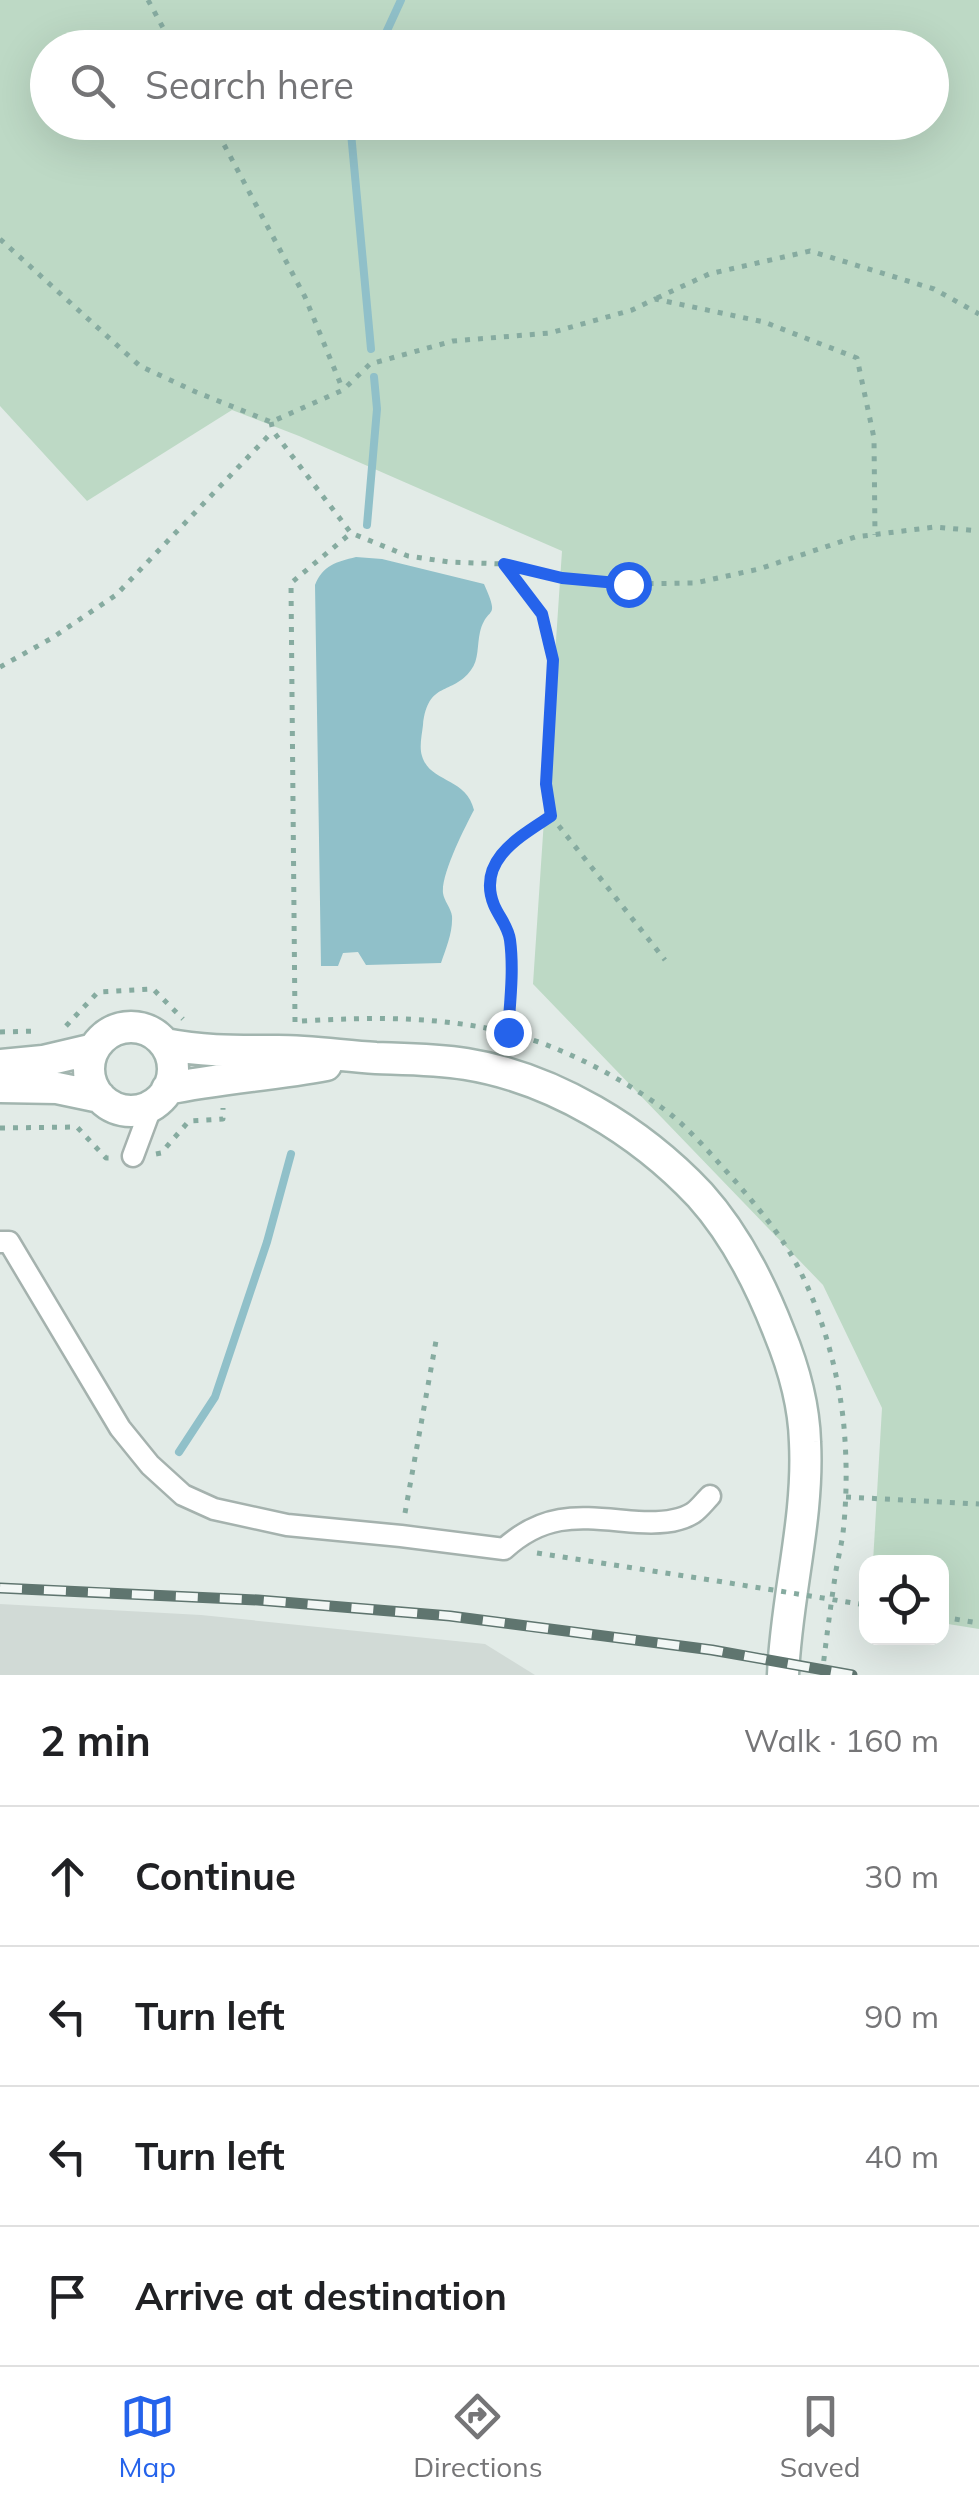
<!DOCTYPE html>
<meta charset="utf-8">
<style>
:root{--surface:#fff;--page:#f6f6f6;--text:#202124;--muted:#757577;--line:#e0e0e0;--accent:#2563eb}
body{margin:0;font-family:Mulish,sans-serif;background:var(--page);color:var(--text)}
.controls{position:absolute;right:30px;bottom:30px;display:grid;overflow:hidden;border-radius:20px;box-shadow:0 10px 40px #0002}
.controls button{width:90px;height:90px;display:grid;place-items:center;padding:0;border:0;border-bottom:2px solid var(--line);background:var(--surface);color:var(--text);font:50px sans-serif}
.stop{position:absolute;width:30px;height:30px;margin:-22px;border:8px solid #2563eb;border-radius:50%;background:#fff}
.stop.end{background:#2563eb;border-color:#fff;box-shadow:0 2px 10px #0008}
.list{margin:0;padding:0;list-style:none}
h2{display:flex;justify-content:space-between;align-items:center;height:130px;margin:0;padding:0 40px;font-size:42px}
h2 small{font-size:32px;font-weight:400;color:var(--muted)}
.list li{display:grid;grid-template-columns:65px 1fr auto;gap:30px;align-items:center;box-sizing:border-box;height:140px;padding:0 40px;border-top:2px solid var(--line)}
.list b{display:block;font-size:38px;white-space:nowrap}
.list em{font-size:32px;font-style:normal;color:var(--muted)}
.icon{flex:none;width:55px;height:55px;fill:none;stroke:currentColor;stroke-width:2;stroke-linecap:round;stroke-linejoin:round}
.map{position:relative;flex:none;width:979px;height:1675px;overflow:hidden}
.search{position:absolute;background:var(--surface);box-shadow:0 10px 40px #0002;left:30px;right:30px;top:30px;height:110px;display:flex;align-items:center;gap:25px;box-sizing:border-box;padding:0 35px;border-radius:55px;color:var(--muted);font-size:38px}
.sheet{height:690px;background:var(--surface)}
nav{display:flex;justify-content:space-around;align-items:center;box-sizing:border-box;height:140px;border-top:2px solid var(--line);background:var(--surface);font-size:28px;color:var(--muted)}
nav a{display:grid;justify-items:center;gap:5px}
nav .on{color:var(--accent)}
.map>svg:first-child{display:block}
.built{fill:#d1dad6}
.green{fill:#bdd9c5;fill-rule:evenodd}
.water{fill:#90c0c9}
.lines{fill:none;stroke-linecap:round;stroke-linejoin:round}
.stream{stroke:#90c0c9;stroke-width:8}
.street-casing{stroke:#a5b2ae;stroke-width:25}
.secondary-casing{stroke:#a2b5af;stroke-width:35}
.path{stroke:#86aba0;stroke-width:5;stroke-dasharray:5 8;stroke-linecap:butt}
.street{stroke:#fff;stroke-width:20}
.secondary{stroke:#fff;stroke-width:30}
.rail-casing{stroke:#5f756f;stroke-width:11}
.rail{stroke:#f2f7f5;stroke-width:8;stroke-dasharray:22;stroke-linecap:butt}
.path-bridge{stroke:#86aba0;stroke-width:5;stroke-dasharray:5 8;stroke-linecap:butt}
.route{stroke:#2563eb;stroke-width:12}
</style>
<div class="map">
<svg width="979" height="1675" viewBox="0 0 979 1675">
<rect width="100%" height="100%" fill="#e2ebe7"/>
<!-- built -->
<path class="built" d="M0,1604L201,1615L485,1644L535,1675H0Z"/>
<!-- green -->
<path class="green" d="M0,0H979V1629L942,1623V1562H873L882,1408L823,1285L533,984L562,551L299,436L232,410L87,501L0,406ZM48,48H932V122H48Z"/>
<!-- water -->
<path class="water" d="M356,557L382,559L484,584C501,622 487,604 480,632C477,645 479,660 471,670C452,696 428,680 423,725C422,734 419,747 422,756C430,783 466,777 474,810C465,827 441,874 443,893C444,901 451,908 452,916C453,932 446,948 441,963L366,965L358,952L343,953L338,966H321L315,585C323,565 336,562 356,557Z"/>
<g class="lines">
<!-- stream -->
<path class="stream" d="M379,48L401,0
M350,122L371,349
M367,525L377,409L374,377
M179,1452L215,1397L267,1242L291,1154"/>
<!-- street casing -->
<g class="street-casing">
<path id="street" d="M133,1156L152,1105
M0,1242H9L120,1428L150,1465L183,1495L214,1509L287,1525L401,1536L504,1549C548,1509 584,1518 638,1522C656,1523 677,1523 693,1513C699,1509 705,1501 710,1496"/>
</g>
<!-- secondary casing -->
<g class="secondary-casing">
<path id="secondary" d="M89 1069a42 42 0 1 1 84 0a42 42 0 1 1-84 0Z
M165,1044C205,1052 237,1051 278,1051C311,1051 343,1056 376,1058C406,1059 436,1059 466,1064C553,1078 640,1131 700,1195C735,1234 760,1283 779,1332C793,1366 804,1405 805,1442C809,1520 786,1597 783,1675
M0,1065L43,1061L94,1049
M0,1087L57,1088L100,1097
M167,1089C220,1078 273,1075 326,1065"/>
</g>
<!-- path -->
<path class="path" d="M148,0L174,48
M212,122L305,297L343,390
M0,239L140,366L196,392L271,422L343,390L370,364L453,341L550,333L632,310L655,299L764,322L857,358L874,438L875,535
M657,298L709,274L810,251L934,289L979,314
M271,422L273,431L351,533L408,556L449,562L504,564L563,578L628,584L695,583L759,569L855,537L935,527L979,531
M504,564L541,614L553,661L546,785L551,816
M0,667L52,638L116,595L273,431
M302,1021C372,1017 436,1016 505,1032C557,1044 618,1076 661,1107C689,1127 713,1157 736,1182C759,1209 782,1236 798,1267C823,1315 839,1374 844,1427C847,1462 847,1497 843,1533C841,1548 837,1562 835,1577C830,1610 826,1642 822,1675
M295,1022L291,583L351,533
M66,1026L98,992L153,989L183,1019
M0,1032L37,1031
M508,1032C510,1002 514,970 510,939C508,925 499,917 494,904C476,860 521,836 551,816L665,960
M0,1128L77,1127L106,1158H110
M156,1154L161,1153L189,1121L223,1119V1108
M846,1497L979,1504
M405,1513L436,1341
M537,1553L717,1581
M942,1617L979,1623"/>
<!-- street -->
<use href="#street" class="street"/>
<!-- secondary -->
<use href="#secondary" class="secondary"/>
<!-- rail casing -->
<g class="rail-casing">
<path id="rail" d="M0,1588L258,1600L450,1616L712,1650L852,1675"/>
</g>
<!-- rail -->
<use href="#rail" class="rail"/>
<!-- path-bridge -->
<path class="path-bridge" d="M717,1581L866,1605"/>
</g>
<g class="lines">
<!-- route -->
<path class="route" d="M508,1032C510,1002 514,970 510,940C508,926 499,917 494,905C476,860 521,836 551,816L546,784L553,660L542,614L504,564L562,578L628,584"/>
</g>
</svg>
<div class="controls">
<button><svg class="icon" aria-label="locate" viewBox="0 0 24 24"><circle cx="12" cy="12" r="6"/><path d="M12 2v4M12 18v4M2 12h4M18 12h4"/></svg></button>
</div>
<div class="stop" style="left:628px;top:584px"></div>
<div class="stop end" style="left:508px;top:1032px"></div>
<div class="search"><svg class="icon" aria-label="search" viewBox="0 0 24 24"><circle cx="10" cy="10" r="6"/><path d="M15 15l6 6"/></svg>Search here</div>
</div>
<section class="sheet">
<h2>2 min<small>Walk · 160 m</small></h2>
<ul class="list">
<li><svg class="icon" aria-label="ahead" viewBox="0 0 24 24"><path d="M12 20V5M6 11l6-6 6 6"/></svg><div><b>Continue</b></div><em>30 m</em></li>
<li><svg class="icon" aria-label="left" viewBox="0 0 24 24"><path d="M17 20v-9H6M10 6l-5 5 5 5"/></svg><div><b>Turn left</b></div><em>90 m</em></li>
<li><svg class="icon" aria-label="left" viewBox="0 0 24 24"><path d="M17 20v-9H6M10 6l-5 5 5 5"/></svg><div><b>Turn left</b></div><em>40 m</em></li>
<li><svg class="icon" aria-label="arrive" viewBox="0 0 24 24"><path d="M6 21V4h12l-3 4 3 4H6"/></svg><div><b>Arrive at destination</b></div></li>
</ul>
</section>
<nav>
<a class="on"><svg class="icon" aria-label="map" viewBox="0 0 24 24"><path d="M3 6l6-2 6 2 6-2v14l-6 2-6-2-6 2zM9 4v14M15 6v14"/></svg>Map</a>
<a><svg class="icon" aria-label="directions" viewBox="0 0 24 24"><path d="M12 3l9 9-9 9-9-9zM9 14v-3h6M13 9l2 2-2 2"/></svg>Directions</a>
<a><svg class="icon" aria-label="saved" viewBox="0 0 24 24"><path d="M7 4h10v16l-5-4-5 4z"/></svg>Saved</a>
</nav>
